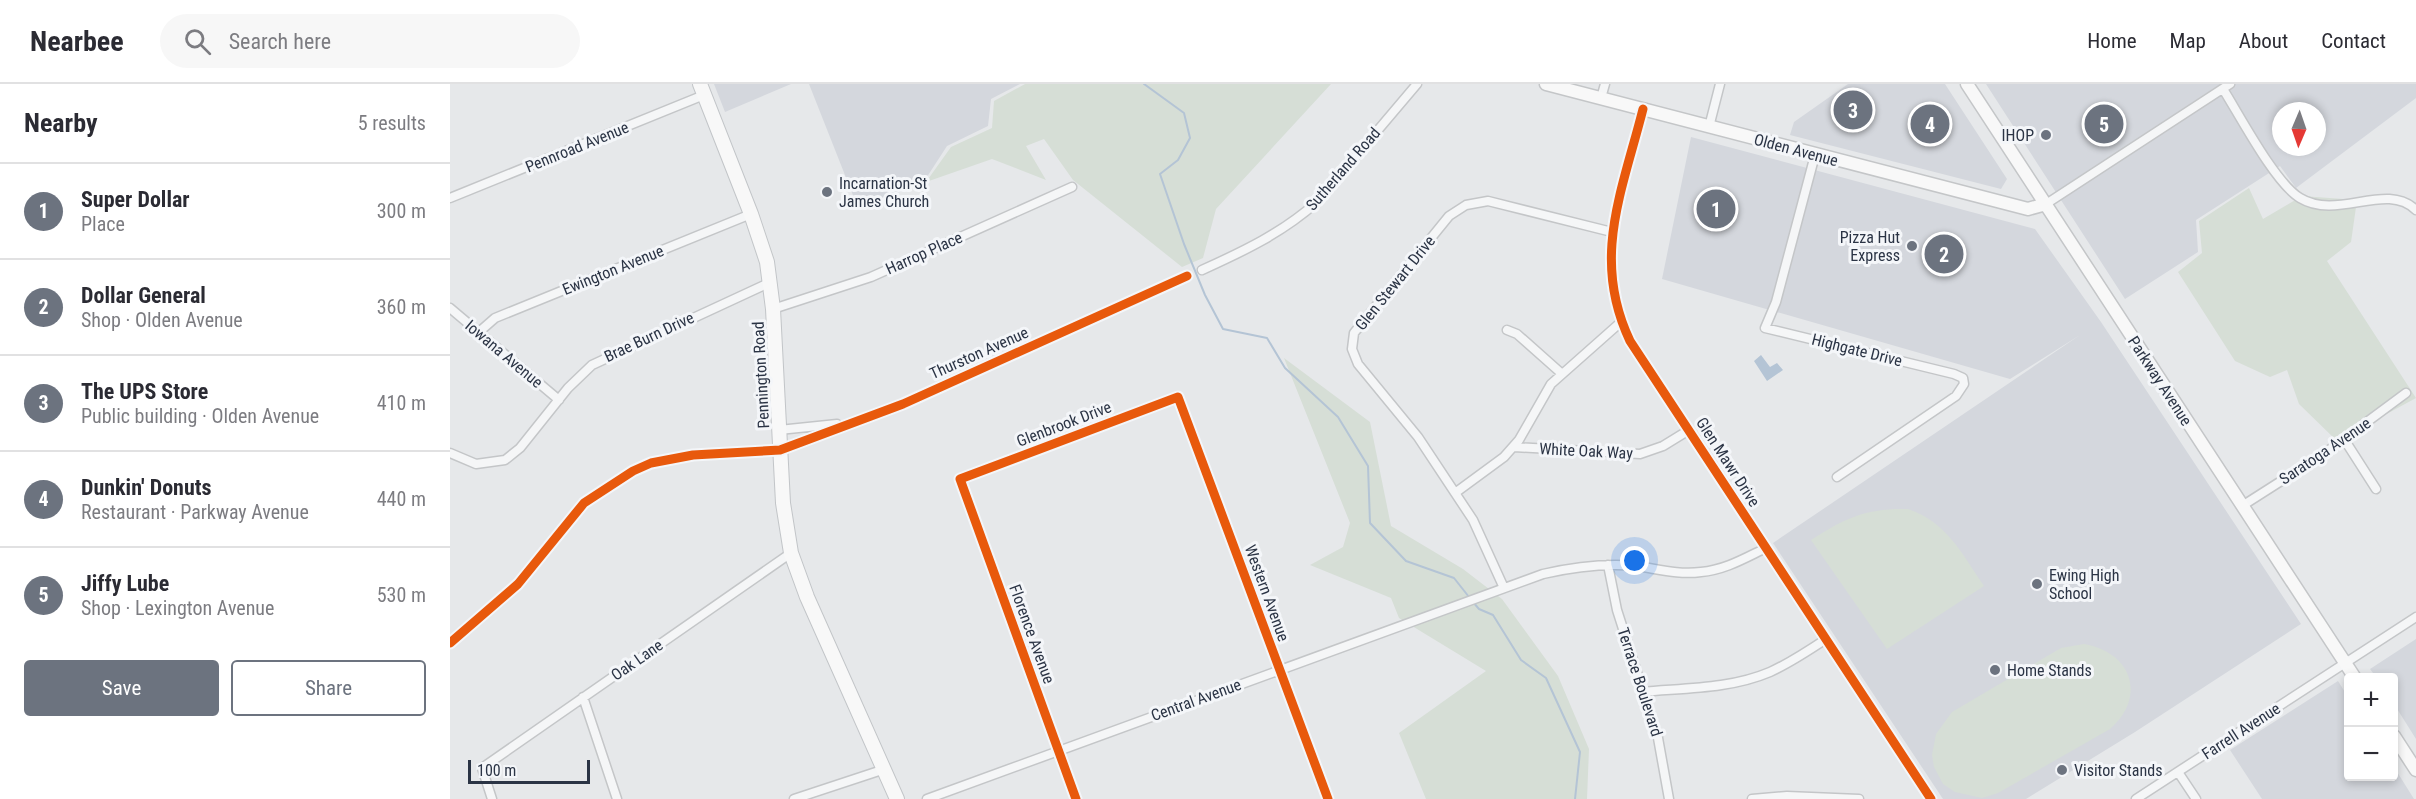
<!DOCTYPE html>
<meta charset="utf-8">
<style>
:root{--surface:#fff;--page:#f7f7f7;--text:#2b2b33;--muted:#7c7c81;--line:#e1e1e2;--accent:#6c737f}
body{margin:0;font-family:"Roboto Condensed",sans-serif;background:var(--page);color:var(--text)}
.controls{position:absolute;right:18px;bottom:18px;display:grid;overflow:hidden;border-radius:6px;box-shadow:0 3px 9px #0003}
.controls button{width:54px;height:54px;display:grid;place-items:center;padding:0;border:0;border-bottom:2px solid var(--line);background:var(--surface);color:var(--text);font:30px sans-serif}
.compass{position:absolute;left:1822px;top:18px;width:54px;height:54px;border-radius:50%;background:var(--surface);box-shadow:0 3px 9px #0003;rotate:182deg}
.scale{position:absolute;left:18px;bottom:15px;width:122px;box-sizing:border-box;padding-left:6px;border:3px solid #2b3445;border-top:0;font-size:16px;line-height:21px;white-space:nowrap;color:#2b3445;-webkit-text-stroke:4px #f4f6f9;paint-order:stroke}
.you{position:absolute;left:1185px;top:477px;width:21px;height:21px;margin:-15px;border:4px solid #fff;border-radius:50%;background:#1a73e8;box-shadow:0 0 0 9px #1a73e833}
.badge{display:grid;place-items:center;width:39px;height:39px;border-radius:50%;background:var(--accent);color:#fff;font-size:20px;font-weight:700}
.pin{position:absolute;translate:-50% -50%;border:3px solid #fff;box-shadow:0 2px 6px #0006}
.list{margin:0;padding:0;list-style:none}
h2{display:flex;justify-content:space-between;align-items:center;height:78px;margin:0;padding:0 24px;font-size:26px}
h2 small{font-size:20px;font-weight:400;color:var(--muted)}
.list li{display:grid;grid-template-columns:39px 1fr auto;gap:18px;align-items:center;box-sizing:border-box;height:96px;padding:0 24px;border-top:2px solid var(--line)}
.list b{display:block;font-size:22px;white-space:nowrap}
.list p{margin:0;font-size:20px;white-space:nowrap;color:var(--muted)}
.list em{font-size:20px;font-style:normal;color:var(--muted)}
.actions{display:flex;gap:12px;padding:18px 24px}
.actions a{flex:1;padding:14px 0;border:2px solid var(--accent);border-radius:6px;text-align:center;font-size:21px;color:var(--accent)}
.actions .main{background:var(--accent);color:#fff}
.icon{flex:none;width:33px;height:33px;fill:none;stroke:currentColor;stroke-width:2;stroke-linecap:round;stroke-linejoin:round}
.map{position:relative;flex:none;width:1966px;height:715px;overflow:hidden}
header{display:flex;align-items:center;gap:36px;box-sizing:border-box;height:84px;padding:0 30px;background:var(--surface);border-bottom:2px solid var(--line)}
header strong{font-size:28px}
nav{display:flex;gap:33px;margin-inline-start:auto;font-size:21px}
.search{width:420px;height:54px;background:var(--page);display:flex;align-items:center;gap:15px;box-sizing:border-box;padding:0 21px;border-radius:33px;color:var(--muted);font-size:22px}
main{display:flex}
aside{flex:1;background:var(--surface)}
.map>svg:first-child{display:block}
.built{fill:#d4d7dd;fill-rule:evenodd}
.green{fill:#d6ded6}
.water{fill:#b4c4d5}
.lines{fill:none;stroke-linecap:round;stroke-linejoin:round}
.stream{stroke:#b4c4d5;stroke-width:2}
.minor-casing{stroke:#c4c6c8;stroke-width:11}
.secondary-casing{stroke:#c4c6c8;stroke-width:15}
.primary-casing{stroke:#c2c5c8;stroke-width:16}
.minor{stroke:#f5f6f7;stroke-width:8}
.secondary{stroke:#f8f8f8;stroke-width:12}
.primary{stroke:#f8f8f8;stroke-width:14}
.cycleway-casing{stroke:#f4f6f9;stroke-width:13}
.cycleway{stroke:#e8590c;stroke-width:9}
.poi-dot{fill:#6c737f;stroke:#f4f6f9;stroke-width:2}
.labels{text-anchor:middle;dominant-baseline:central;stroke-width:6;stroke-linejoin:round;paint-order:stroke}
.poi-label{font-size:16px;fill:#2b3445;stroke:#f4f6f9;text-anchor:start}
.street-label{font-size:16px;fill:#2b3445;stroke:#f4f6f9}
</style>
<header>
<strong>Nearbee</strong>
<div class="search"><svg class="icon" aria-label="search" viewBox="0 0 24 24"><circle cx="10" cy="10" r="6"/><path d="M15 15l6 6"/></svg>Search here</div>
<nav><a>Home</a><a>Map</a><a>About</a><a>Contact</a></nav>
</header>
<main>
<aside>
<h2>Nearby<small>5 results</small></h2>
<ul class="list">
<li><span class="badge">1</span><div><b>Super Dollar</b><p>Place</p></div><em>300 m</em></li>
<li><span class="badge">2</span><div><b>Dollar General</b><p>Shop · Olden Avenue</p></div><em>360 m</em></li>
<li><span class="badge">3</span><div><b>The UPS Store</b><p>Public building · Olden Avenue</p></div><em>410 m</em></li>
<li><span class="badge">4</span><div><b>Dunkin' Donuts</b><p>Restaurant · Parkway Avenue</p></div><em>440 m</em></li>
<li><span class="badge">5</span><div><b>Jiffy Lube</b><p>Shop · Lexington Avenue</p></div><em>530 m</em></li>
</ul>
<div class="actions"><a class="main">Save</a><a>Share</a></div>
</aside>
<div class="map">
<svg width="1966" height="715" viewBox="0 0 1966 715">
<rect width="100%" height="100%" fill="#e6e8ea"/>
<!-- built -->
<path class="built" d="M264,0H341L275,28Z
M359,0H570L541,15L538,42L497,62L473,99L408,124Z
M1398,0H1495L1557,95L1551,105L1340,51L1344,38Z
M1536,0H1966V14L1846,104L1830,82L1746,136L1748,168L1675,215ZM1831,27H1867V63H1831Z
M1241,53L1585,145L1651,238L1851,540L1685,648L1576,715H1493L1323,459L1630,251L1560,295L1212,195Z
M1966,555V655L1944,620V594L1926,593L1920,585Z
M1888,597L1898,613V692H1944V683L1964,715H1812L1780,666Z"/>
<!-- green -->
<path class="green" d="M575,0H881L766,125L753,174L732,183L623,96L594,55L576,62L596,96L542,75L476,98L501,63L542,44L544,17Z
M1799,104L1813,135L1852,112L1907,116L1901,158L1877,177L1966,314L1887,357L1849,320L1837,286L1820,293L1785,277L1728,188L1752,169L1749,137Z
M834,274L920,338L941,442L1013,485L1052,515L1108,592L1139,665L1137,715H976L949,649L1036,587L949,534L941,514L860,481L893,463L900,439Z
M1458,425C1497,438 1512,470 1534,502L1437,565L1361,456C1395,434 1416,424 1458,425Z
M1634,560C1682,568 1697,613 1660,645L1548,709L1532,714L1505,708L1493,700L1484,683L1482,671L1486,650L1502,628L1611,564Z"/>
<!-- water -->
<path class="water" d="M1311,271L1320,283L1327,279L1333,286L1317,297L1304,277Z"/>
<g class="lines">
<!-- stream -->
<path class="stream" d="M694,0L734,29L740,54L728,76L710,90L734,160L755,211L773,245L817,254L835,284L888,333L918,382L920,439L956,477L1004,494L1019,513
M1023,518L1029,525L1043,531L1071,576L1096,594L1130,668L1125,715"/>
<!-- minor casing -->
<g class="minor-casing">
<path id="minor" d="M1773,5C1790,32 1825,99 1850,114C1888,137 1936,97 1966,126
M1151,14L1155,0
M1193,25C1172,108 1141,175 1180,257L1481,715
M1259,43L1270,0
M1365,71L1326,218L1315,244L1504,290L1513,294L1514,300L1506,312L1387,393
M0,114L254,11
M1596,120L1780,0
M752,186C794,167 832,149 867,118L967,0
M0,224L109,316
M323,225L421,193L622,103
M1057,246L1067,250L1111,289
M29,248L45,234L301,130
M329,346L387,340
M1894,355L1926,405
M1064,363L1190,370L1213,362L1239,346
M0,369L26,380L55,376L70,364L118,304L142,281L321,198
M1005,409L1054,373L1069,356L1101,300L1171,238
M1792,422L1875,369L1956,309
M1158,481L1167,526L1208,654L1219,715
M1054,504L1023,436L968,353L908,280L902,265L904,249L999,132L1016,121L1038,117L1162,148
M0,559L68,500L134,419L183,387L201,379L243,371L330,366L453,320L737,192
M1192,608C1235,604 1280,605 1320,588C1340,579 1358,567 1376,555
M133,613L167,715
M1728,688L1746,715
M42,715L32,684L341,469
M344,715L435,685
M477,715L1093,490C1124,483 1154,479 1186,482C1208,485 1228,491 1251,488C1275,486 1295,474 1316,464
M626,715L510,395L728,313L878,715
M1302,715L1337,712L1409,715
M1686,715L1966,533"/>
</g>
<!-- secondary casing -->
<g class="secondary-casing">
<path id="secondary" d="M1096,0L1578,125L1596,120
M1517,0L1905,594
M1944,652L1966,686"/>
</g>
<!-- primary casing -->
<g class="primary-casing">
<path id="primary" d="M250,0L301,130L317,178L323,225L333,419L341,469L357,513L447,715"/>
</g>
<!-- minor -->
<use href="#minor" class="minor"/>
<!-- secondary -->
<use href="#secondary" class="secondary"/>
<!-- primary -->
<use href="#primary" class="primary"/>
<!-- cycleway casing -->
<g class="cycleway-casing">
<path id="cycleway" d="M1193,25C1172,108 1141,175 1180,257L1481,715
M0,559L68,500L134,419L183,387L201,379L243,371L330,366L453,320L737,192
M626,715L510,395L728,313L878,715"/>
</g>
<!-- cycleway -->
<use href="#cycleway" class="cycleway"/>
</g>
<!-- markers -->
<g class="poi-dot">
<circle cx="1596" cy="51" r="6"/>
<circle cx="377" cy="108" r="6"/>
<circle cx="1462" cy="162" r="6"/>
<circle cx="1587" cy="500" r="6"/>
<circle cx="1545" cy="586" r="6"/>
<circle cx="1612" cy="686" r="6"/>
</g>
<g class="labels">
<!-- poi labels -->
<g class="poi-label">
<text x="1584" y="51" text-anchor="end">IHOP</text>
<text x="389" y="99">Incarnation-St<tspan x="389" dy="18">James Church</tspan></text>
<text x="1450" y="153" text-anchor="end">Pizza Hut<tspan x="1450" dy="18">Express</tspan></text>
<text x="1599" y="491">Ewing High<tspan x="1599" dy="18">School</tspan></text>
<text x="1557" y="586">Home Stands</text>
<text x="1624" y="686">Visitor Stands</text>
</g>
<!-- street labels -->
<g class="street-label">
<text transform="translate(127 63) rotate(-22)">Pennroad Avenue</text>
<text transform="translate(1346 66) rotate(15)">Olden Avenue</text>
<text transform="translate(893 85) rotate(-49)">Sutherland Road</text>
<text transform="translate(474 169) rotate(-24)">Harrop Place</text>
<text transform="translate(163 186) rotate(-22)">Ewington Avenue</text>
<text transform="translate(945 199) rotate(-51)">Glen Stewart Drive</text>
<text transform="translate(199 253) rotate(-25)">Brae Burn Drive</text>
<text transform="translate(1407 266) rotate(14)">Highgate Drive</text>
<text transform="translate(529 269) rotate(-24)">Thurston Avenue</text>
<text transform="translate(54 270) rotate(40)">Iowana Avenue</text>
<text transform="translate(311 291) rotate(-93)">Pennington Road</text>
<text transform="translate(1710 297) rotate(57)">Parkway Avenue</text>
<text transform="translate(614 340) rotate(-21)">Glenbrook Drive</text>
<text transform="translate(1136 367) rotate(3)">White Oak Way</text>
<text transform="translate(1875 367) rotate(-34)">Saratoga Avenue</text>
<text transform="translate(1278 378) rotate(57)">Glen Mawr Drive</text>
<text transform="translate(817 509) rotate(70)">Western Avenue</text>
<text transform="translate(582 550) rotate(70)">Florence Avenue</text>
<text transform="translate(187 576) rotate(-35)">Oak Lane</text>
<text transform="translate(1190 598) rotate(72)">Terrace Boulevard</text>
<text transform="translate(746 616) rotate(-20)">Central Avenue</text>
<text transform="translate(1791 647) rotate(-33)">Farrell Avenue</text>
</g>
</g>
</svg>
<div class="controls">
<button>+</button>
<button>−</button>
</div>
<svg class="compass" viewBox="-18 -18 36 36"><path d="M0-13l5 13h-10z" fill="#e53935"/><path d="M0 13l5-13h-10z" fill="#7c7c81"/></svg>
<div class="scale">100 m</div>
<div class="you"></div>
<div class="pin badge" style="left:1266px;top:125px">1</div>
<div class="pin badge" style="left:1494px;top:170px">2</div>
<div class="pin badge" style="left:1403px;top:26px">3</div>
<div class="pin badge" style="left:1480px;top:40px">4</div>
<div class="pin badge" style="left:1654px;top:40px">5</div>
</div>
</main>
